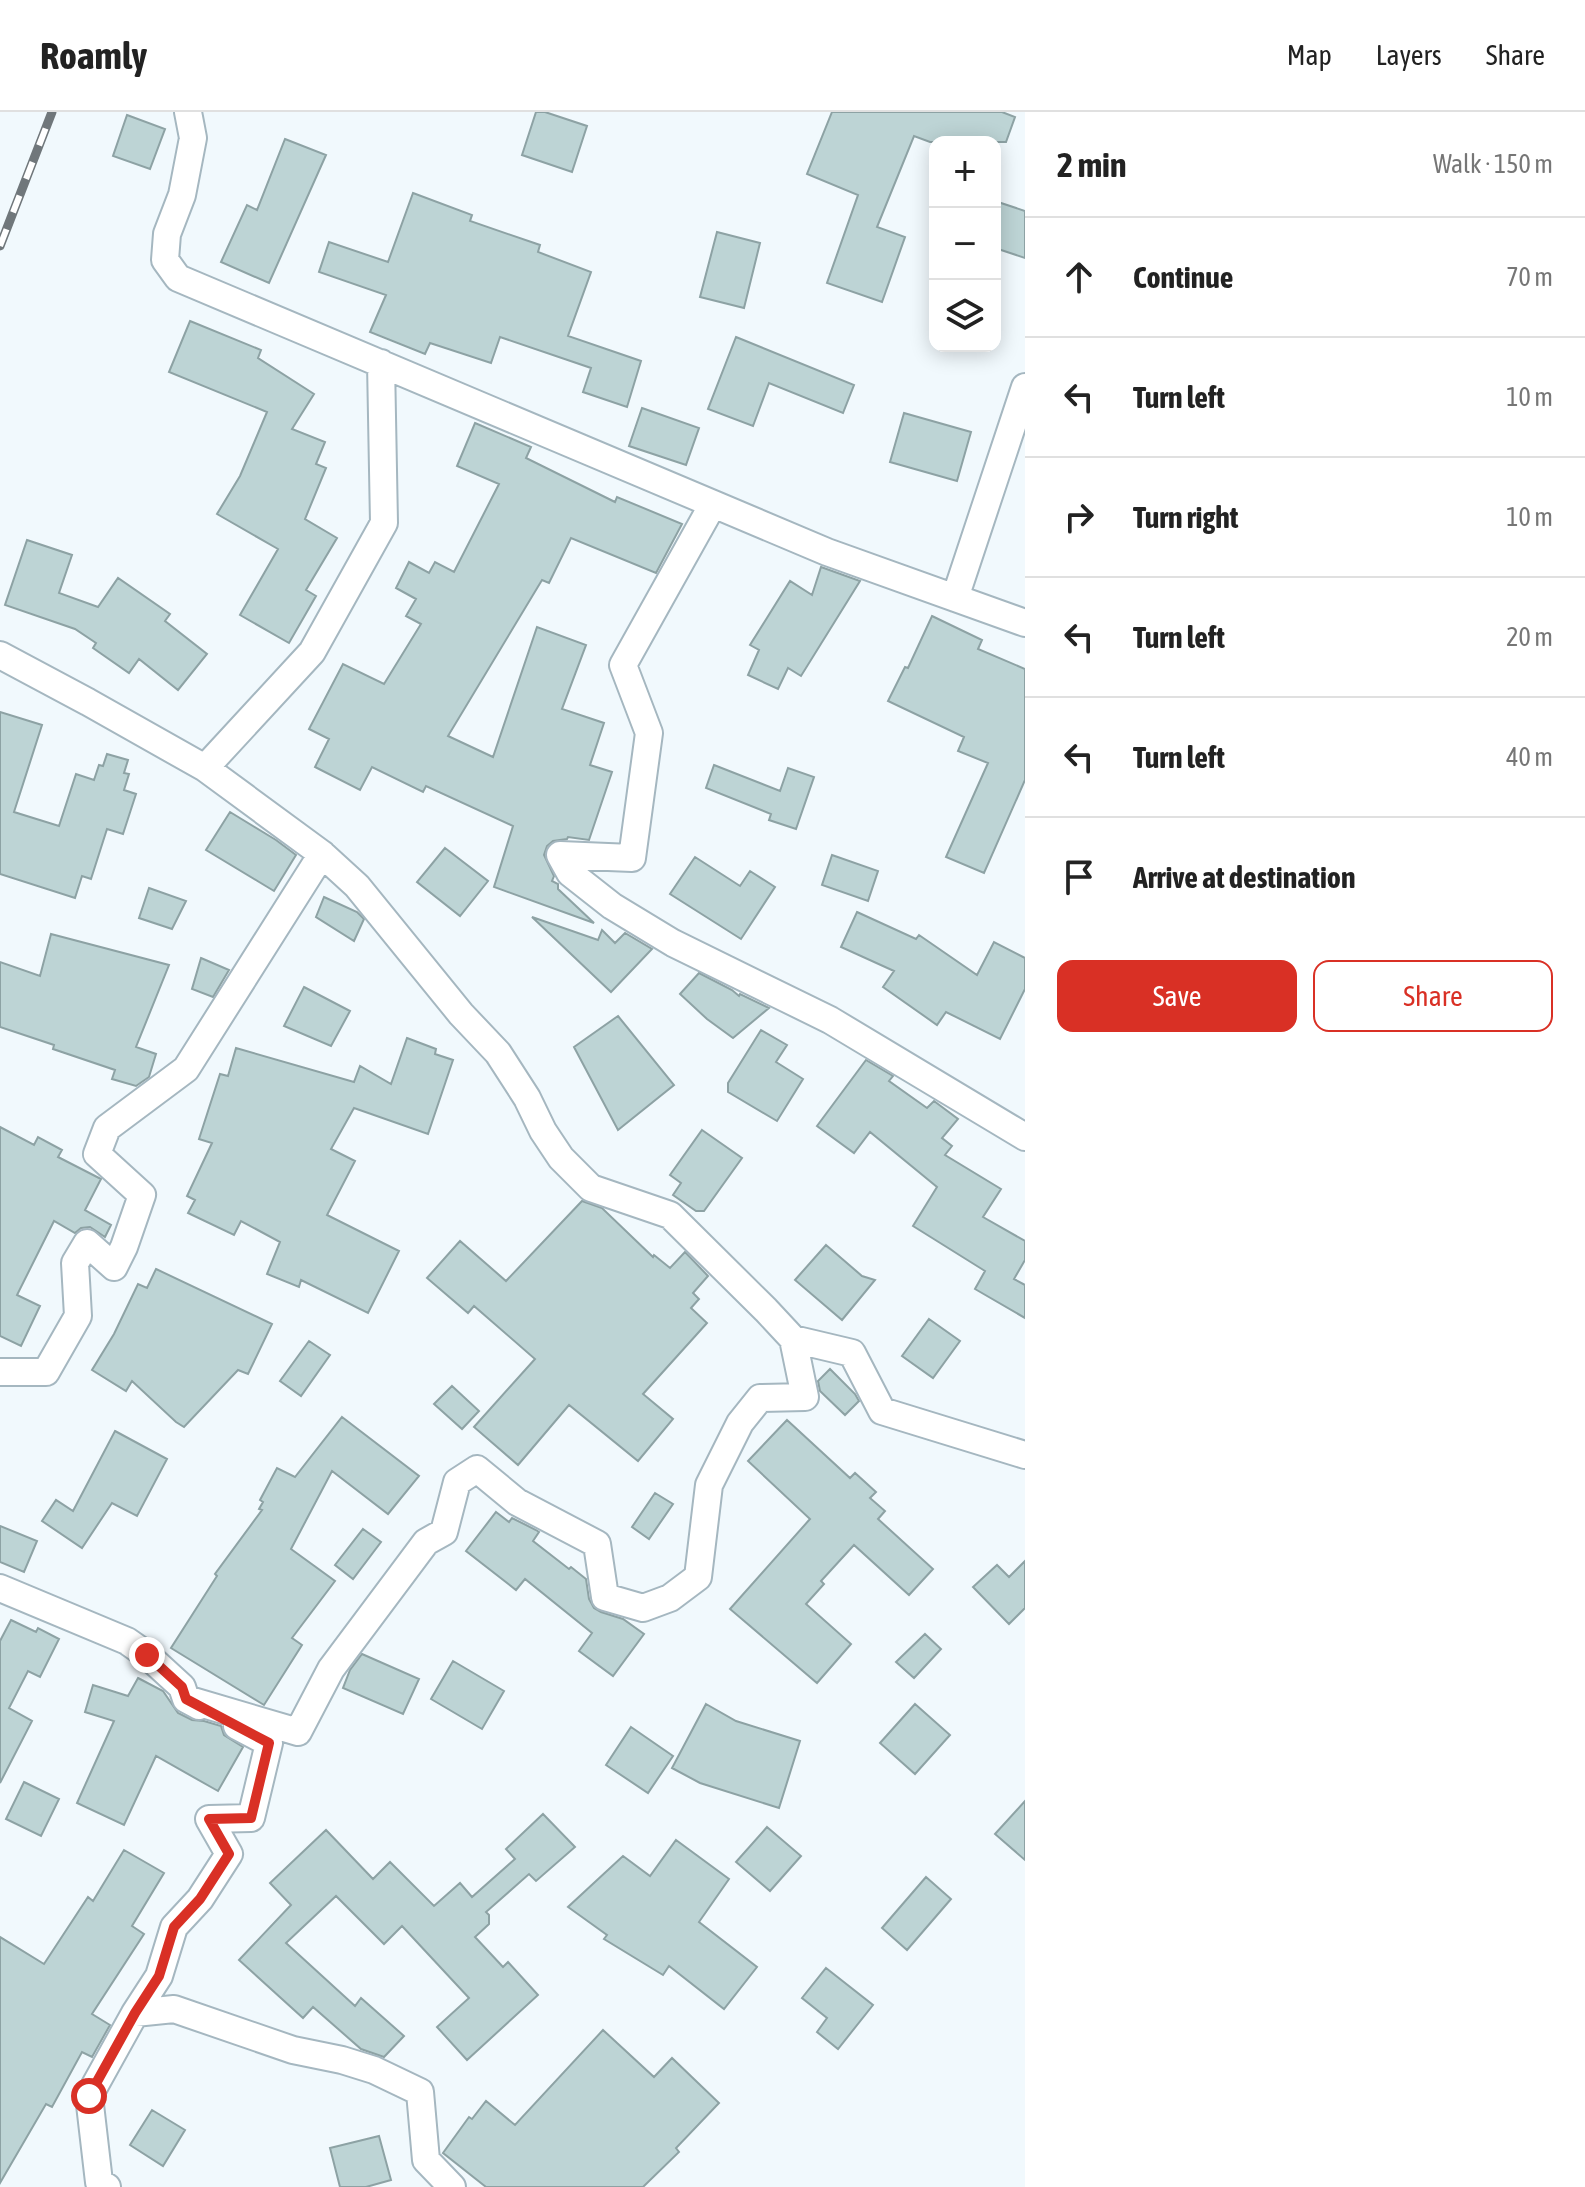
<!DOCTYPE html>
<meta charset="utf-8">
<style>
:root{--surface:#fff;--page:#f6f6f6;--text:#222;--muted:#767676;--line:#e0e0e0;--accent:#d93025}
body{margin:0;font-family:"Asap Condensed",sans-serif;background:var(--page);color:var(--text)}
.controls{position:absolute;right:24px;top:24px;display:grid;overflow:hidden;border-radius:16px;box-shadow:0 4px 20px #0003}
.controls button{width:72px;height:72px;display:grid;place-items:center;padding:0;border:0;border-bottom:2px solid var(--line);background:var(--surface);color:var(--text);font:40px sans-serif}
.stop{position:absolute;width:24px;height:24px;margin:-18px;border:6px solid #d93025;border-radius:50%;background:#fff}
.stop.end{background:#d93025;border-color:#fff;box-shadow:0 2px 8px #0008}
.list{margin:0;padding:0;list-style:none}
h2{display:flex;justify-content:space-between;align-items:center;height:104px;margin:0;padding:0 32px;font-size:34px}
h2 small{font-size:26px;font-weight:400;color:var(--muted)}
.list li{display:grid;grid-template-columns:52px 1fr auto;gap:24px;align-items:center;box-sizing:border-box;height:120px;padding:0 32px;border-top:2px solid var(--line)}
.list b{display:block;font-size:30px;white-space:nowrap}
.list em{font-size:26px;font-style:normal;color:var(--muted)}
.actions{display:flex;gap:16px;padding:24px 32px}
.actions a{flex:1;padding:18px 0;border:2px solid var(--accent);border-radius:16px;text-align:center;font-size:28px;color:var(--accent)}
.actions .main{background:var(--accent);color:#fff}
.icon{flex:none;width:44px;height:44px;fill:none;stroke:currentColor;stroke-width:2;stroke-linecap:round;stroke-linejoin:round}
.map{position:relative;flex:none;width:1025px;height:2075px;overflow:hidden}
header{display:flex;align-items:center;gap:48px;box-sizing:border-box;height:112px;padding:0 40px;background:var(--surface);border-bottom:2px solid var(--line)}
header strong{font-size:38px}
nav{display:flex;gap:44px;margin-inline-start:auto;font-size:28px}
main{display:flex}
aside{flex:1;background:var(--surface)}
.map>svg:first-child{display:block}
.building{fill:#bdd4d5;stroke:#8da2a4;stroke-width:2}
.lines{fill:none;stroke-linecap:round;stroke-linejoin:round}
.minor-casing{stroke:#a5b7c0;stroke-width:30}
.minor{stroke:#fff;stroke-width:26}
.rail-casing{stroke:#70777b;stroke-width:9}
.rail{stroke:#fff;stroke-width:6;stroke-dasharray:18;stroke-linecap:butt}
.route{stroke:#d93025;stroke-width:10}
</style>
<header>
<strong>Roamly</strong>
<nav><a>Map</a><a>Layers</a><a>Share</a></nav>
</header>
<main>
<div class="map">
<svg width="1025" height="2075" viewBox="0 0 1025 2075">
<rect width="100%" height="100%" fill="#f1f9fd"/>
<!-- building -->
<path class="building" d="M536,0H545L587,14L572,60L522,43Z
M832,0H1002L1015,5L1006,30H930L914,24L877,115L905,125L882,190L827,171L858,83L807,62Z
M127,3L165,17L150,57L113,44Z
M285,27L326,43L269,171L221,150L247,93L257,98Z
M413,81L472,103L470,109L540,133L538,140L591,160L568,224L641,249L627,295L583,280L591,256L500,225L491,251L430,231L425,242L370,220L386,183L319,160L329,130L388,150Z
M995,89L1025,99V146L995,136Z
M717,120L760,131L744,196L700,185Z
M190,209L261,238L258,246L314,282L292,317L325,330L316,352L326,356L305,407L337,426L306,478L316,484L289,531L240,503L278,437L217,402L240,364L267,300L169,260Z
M736,225L854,273L843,301L769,271L753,314L708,297Z
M642,296L699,316L686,353L629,334Z
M904,301L971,320L957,369L890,350Z
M475,311L531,335L526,346L615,390L617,385L682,412L656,461L571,426L549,471L542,468L448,624L493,645L537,515L586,533L562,597L604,611L590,653L612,660L589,728L568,725L567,727L553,729L547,734L544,743L554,764L552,769L558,772V777L594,811L494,775L513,714L426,674L423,680L372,655L360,678L315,655L329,627L309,617L343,552L384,572L421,512L406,504L416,487L396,476L409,450L429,461L435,450L454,460L499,372L457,354Z
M27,428L72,443L59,481L98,495L118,466L170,502L165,509L207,542L178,578L139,547L129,561L93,536L96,531L75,517L5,493Z
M821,455L860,469L801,564L788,556L778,577L748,563L759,538L750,533L790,469L812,483Z
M932,504L982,528L978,537L1025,557V668L984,761L946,745L988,651L958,639L964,625L888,589L905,555L908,556Z
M0,600L42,613L14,700L59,714L76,662L94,668L99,653L103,654L107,642L128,648L124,661L129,662L124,678L136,682L123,722L107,717L91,767L82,764L75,786L0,762Z
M714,653L780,679L788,656L814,665L796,717L769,708L771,702L706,676Z
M230,700L276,728L296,743L274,779L206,738Z
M445,736L488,769L460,804L417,770Z
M832,743L878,759L868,789L822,773Z
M695,745L740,774L750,759L775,775L741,827L670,782Z
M149,776L186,789L172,817L139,806Z
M324,785L357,800L364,807L354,829L316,805Z
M857,800L916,827L919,823L977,863L994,830L1025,846V877L1000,927L946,900L937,913L883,875L894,859L841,835Z
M532,805L598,828L602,818L615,831L625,821L652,837L611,880Z
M51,822L169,853L136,935L156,942L149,965L136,974L112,967L115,958L53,937L54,933L0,915V850L40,864Z
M201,846L229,858L213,885L192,877Z
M699,861L732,878L739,884L740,882L769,896L733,926L707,907L680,882Z
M304,875L350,899L331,934L284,914Z
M618,904L674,973L618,1018L574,935Z
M761,918L787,933L776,950L803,967L777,1009L728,980V971Z
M407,926L436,937L435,942L453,948L428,1022L354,996L331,1037L355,1049L327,1103L399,1139L368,1201L301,1168L299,1175L267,1162L280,1130L241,1109L234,1123L188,1101L195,1088L187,1084L212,1031L199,1027L220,962L228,964L236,936L354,970L360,954L391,972Z
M866,948L893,964L889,969L927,996L934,989L958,1007L942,1026L952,1034L945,1043L1001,1077L983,1105L1025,1129V1148L1014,1167L1025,1173V1206L975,1177L985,1159L913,1114L937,1075L870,1020L854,1041L817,1014Z
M0,1015L34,1033L38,1025L62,1038L58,1045L101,1067L85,1098L111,1113L105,1125L90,1115L81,1116L75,1121L54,1109L17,1183L40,1194L21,1234L0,1224Z
M702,1018L742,1046L704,1099H696L673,1083L681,1071L670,1063Z
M582,1089L602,1096L653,1145L654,1143L670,1156L685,1140L708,1164L693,1181L699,1187L691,1196L707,1211L643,1282L673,1307L638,1349L569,1293L518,1353L474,1315L535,1247L474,1194L468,1201L427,1166L460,1129L506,1169Z
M826,1133L862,1164L875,1168L842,1208L795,1168Z
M156,1157L272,1212L248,1262L238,1258L184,1315L176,1310L132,1269L126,1279L92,1258L114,1222L138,1172L147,1176Z
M929,1207L960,1229L933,1266L902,1244Z
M309,1229L330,1243L301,1284L280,1269Z
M830,1257L855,1282L859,1289L845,1303L820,1279L818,1269Z
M452,1274L479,1299L462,1317L434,1292Z
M342,1305L419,1364L388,1402L332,1359L291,1437L335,1469L292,1526L302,1533L264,1593L171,1536L217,1464L215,1462L262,1398L259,1397L263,1390L260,1388L277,1356L295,1365Z
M787,1308L850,1366L855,1361L876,1380L870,1386L885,1399L878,1407L933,1457L909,1483L854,1433L821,1469L824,1472L806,1492L851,1532L817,1571L730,1497L810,1407L748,1349Z
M115,1319L167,1347L137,1404L112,1391L82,1436L42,1409L56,1388L73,1399Z
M655,1381L673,1392L649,1427L632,1415Z
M496,1400L509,1410L512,1406L536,1418L539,1420L533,1429L569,1457L571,1455L586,1467L589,1487L594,1496L601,1500L623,1507L644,1522L613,1564L579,1539L592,1521L525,1467L516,1478L466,1439Z
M0,1414L37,1429L24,1460L0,1450Z
M363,1417L381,1430L353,1467L335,1453Z
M1025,1449V1496L1009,1512L973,1475L997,1453L1009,1465Z
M11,1508L36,1520L38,1516L59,1527L40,1565L28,1559L9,1596L32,1609L0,1671V1529Z
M925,1522L941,1537L914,1566L896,1550Z
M362,1542L419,1567L403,1602L343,1576L350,1558Z
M453,1549L504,1579L482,1617L431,1587Z
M138,1566L163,1579L178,1601L192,1608L204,1609L221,1614L224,1623L243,1635L218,1679L156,1644L124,1713L77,1691L114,1609L85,1600L93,1573L128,1584Z
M706,1592L736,1609L800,1629L779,1696L700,1671L672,1656Z
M915,1592L950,1623L915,1662L880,1631Z
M631,1615L673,1644L648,1681L606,1653Z
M24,1670L59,1687L41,1724L6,1707Z
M1025,1689V1748L995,1722Z
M543,1702L575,1735L536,1769L529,1762L486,1800L489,1803V1812L475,1825L503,1855L508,1850L538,1883L467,1948L437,1915L469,1886L402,1814L384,1832L336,1784L286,1831L355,1894L361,1886L404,1924L384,1945L361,1937L313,1895L303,1906L239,1848L291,1793L270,1771L326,1718L373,1767L390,1750L434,1794L460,1771L472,1785L515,1747L506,1737Z
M767,1715L801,1744L770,1779L736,1750Z
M676,1728L729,1767L699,1810L757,1855L724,1897L669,1854L663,1863L604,1827L607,1823L568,1795L623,1744L650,1764Z
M124,1738L164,1761L132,1814L144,1822L92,1902L110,1913L92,1945L82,1940L52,1995L46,1992L0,2071V1825L44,1852L88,1785L93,1789Z
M926,1765L951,1787L907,1838L882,1816Z
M826,1856L873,1893L838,1937L817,1920L827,1906L802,1886Z
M603,1918L654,1965L672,1946L719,1991L676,2036L679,2040L643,2075H486L443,2041L469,2005L472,2007L486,1989L515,2013Z
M152,1998L185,2018L163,2054L130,2033Z
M379,2024L391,2068L366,2075H340L330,2036Z"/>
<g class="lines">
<!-- minor casing -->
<g class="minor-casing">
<path id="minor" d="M188,0L193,26L182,83L167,122L165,148L178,166L827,440L1025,511
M713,392L623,553L649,621L632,746L560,743L570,761L612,794L673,831L830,908L1025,1025
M955,486L1025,275
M0,543L88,590L205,656L322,742L357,774L461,902L498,941L527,986L543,1019L561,1046L591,1076L670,1103L766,1198L793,1227L852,1241L882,1299L1025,1343
M205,656L312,540L384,411L381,251
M0,1260H46L78,1204L75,1151L87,1131L114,1155L124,1135L142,1083L97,1042L107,1016L186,957L322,742
M0,1476L127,1529L147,1543L182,1575L186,1587L199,1594
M186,1587L298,1620L331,1557L426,1430L444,1420L457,1370L477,1357L517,1390L597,1432L605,1485L643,1496L670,1486L698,1465L709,1373L740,1311L760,1286L805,1285L793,1227
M135,1901L174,1897L293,1938L342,1948L374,1958L420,1980L426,2048L452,2075
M107,2075L99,2070L89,1984L135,1901L159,1864L174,1815L200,1787L229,1742L209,1707L251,1706L269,1631L237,1614"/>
</g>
<!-- minor -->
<use href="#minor" class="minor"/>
<!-- rail casing -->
<g class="rail-casing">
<path id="rail" d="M0,134L52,0"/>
</g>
<!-- rail -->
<use href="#rail" class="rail"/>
</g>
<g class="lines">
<!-- route -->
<path class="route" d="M89,1984L135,1901L159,1864L174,1815L200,1787L229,1742L209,1707L251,1706L269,1631L186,1587L182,1575L147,1543"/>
</g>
</svg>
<div class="controls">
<button>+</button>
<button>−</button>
<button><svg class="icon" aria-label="layers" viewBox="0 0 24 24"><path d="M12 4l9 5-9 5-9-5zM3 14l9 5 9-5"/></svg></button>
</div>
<div class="stop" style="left:89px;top:1984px"></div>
<div class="stop end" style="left:147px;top:1543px"></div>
</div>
<aside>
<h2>2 min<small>Walk · 150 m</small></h2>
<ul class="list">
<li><svg class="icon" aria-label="ahead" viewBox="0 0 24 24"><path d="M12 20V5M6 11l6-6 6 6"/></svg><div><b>Continue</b></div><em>70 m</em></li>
<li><svg class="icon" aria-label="left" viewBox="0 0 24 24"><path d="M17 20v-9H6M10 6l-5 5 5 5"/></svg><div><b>Turn left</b></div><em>10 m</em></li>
<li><svg class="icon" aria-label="right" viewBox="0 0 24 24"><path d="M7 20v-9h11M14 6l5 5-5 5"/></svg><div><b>Turn right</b></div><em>10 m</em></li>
<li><svg class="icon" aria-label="left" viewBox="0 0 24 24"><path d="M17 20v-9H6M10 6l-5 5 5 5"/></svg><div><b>Turn left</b></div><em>20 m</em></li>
<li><svg class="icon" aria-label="left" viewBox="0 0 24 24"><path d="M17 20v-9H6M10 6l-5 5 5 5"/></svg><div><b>Turn left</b></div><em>40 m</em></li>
<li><svg class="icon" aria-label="arrive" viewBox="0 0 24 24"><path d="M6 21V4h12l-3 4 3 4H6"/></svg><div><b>Arrive at destination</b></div></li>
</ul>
<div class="actions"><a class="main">Save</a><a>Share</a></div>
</aside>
</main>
